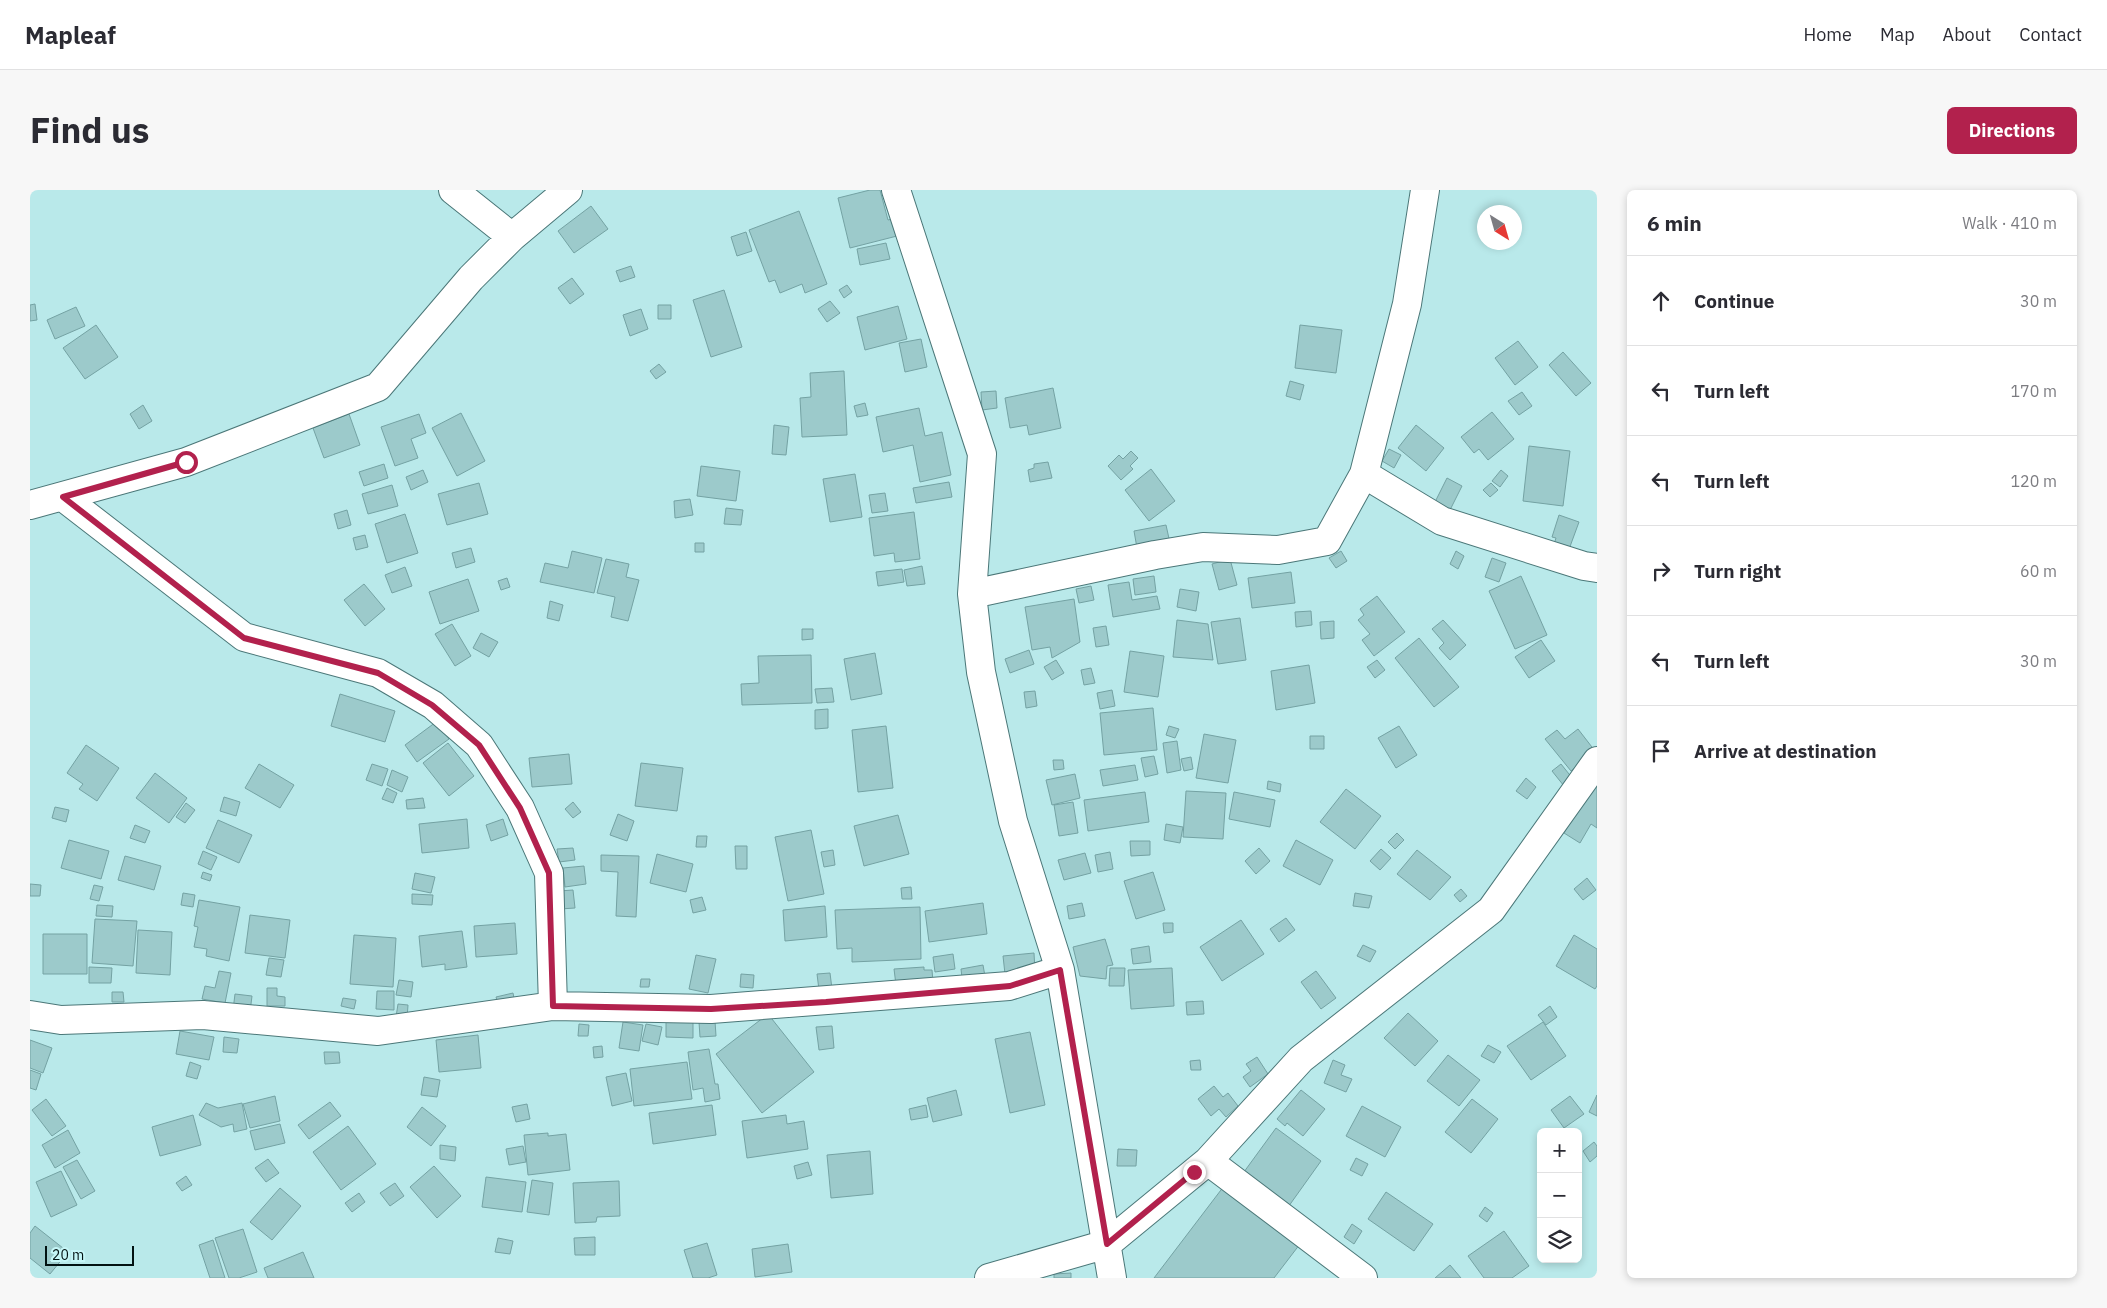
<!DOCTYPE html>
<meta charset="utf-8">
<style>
:root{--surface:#fff;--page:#f7f7f7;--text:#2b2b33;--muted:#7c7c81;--line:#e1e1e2;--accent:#b2214d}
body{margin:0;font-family:"IBM Plex Sans",sans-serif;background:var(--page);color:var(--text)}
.controls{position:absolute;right:15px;bottom:15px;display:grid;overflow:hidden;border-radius:8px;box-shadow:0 2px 8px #0003}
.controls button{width:45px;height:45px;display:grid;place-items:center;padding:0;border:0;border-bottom:1px solid var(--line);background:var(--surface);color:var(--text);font:25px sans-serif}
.compass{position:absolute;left:1447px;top:15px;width:45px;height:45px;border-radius:50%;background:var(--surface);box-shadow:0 2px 8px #0003;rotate:143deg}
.scale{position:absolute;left:15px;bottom:12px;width:89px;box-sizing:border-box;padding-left:5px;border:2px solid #021212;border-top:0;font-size:14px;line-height:18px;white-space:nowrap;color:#021212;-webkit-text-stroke:4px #c6f6f7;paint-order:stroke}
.stop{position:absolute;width:15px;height:15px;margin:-11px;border:4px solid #b2214d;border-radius:50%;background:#fff}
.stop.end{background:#b2214d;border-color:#fff;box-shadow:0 1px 5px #0008}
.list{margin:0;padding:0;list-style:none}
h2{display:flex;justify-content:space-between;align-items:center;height:65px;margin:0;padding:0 20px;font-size:21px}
h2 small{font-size:16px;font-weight:400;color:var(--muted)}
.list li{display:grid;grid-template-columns:32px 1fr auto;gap:15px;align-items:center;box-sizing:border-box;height:90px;padding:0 20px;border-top:1px solid var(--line)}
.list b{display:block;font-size:19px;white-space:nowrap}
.list em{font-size:16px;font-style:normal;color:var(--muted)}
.icon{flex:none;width:28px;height:28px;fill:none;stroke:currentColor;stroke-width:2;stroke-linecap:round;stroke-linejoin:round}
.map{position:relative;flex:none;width:1567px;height:1088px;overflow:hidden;border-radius:8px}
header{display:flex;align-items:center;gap:30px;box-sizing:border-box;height:70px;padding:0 25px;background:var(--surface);border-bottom:1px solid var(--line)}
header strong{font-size:24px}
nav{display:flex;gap:28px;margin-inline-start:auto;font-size:18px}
.intro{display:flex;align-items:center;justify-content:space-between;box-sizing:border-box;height:120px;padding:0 30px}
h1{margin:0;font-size:35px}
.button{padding:12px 22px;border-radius:8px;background:var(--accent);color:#fff;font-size:18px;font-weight:700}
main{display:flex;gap:30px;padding:0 30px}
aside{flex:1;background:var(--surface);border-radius:8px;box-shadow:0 2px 8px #0003}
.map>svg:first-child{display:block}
.building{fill:#9ccacb;stroke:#74a2a3}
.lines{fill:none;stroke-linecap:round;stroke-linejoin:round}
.minor-casing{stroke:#4b7778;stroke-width:30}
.minor{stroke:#fff;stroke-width:28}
.route{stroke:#b2214d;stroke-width:6}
</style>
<header>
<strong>Mapleaf</strong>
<nav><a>Home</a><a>Map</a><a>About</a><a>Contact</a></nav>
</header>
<div class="intro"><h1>Find us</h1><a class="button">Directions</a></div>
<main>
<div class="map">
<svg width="1567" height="1088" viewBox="0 0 1567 1088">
<rect width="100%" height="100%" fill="#b9e9ea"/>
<!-- building -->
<path class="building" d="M840,0H850L858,30L862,29L867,46L820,58L808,8Z
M561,16L578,39L544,63L528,41Z
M769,21L797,94L775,103L772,94L750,103L745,90L739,92L719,40Z
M716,42L722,61L707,66L701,47Z
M856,53L860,69L830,75L827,59Z
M601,76L605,87L590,92L586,81Z
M542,88L554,104L540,114L528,98Z
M817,95L822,102L814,108L809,100Z
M694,100L712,157L681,167L663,110Z
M800,111L810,123L797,132L788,119Z
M5,114L7,130L0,131V115Z
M628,115H641V129H628Z
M868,116L877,149L835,160L827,127Z
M46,117L55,136L25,149L17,130Z
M611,119L618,139L600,146L593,125Z
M66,135L88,167L55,189L33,158Z
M1270,135L1312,140L1306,183L1265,178Z
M891,149L897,177L875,182L869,153Z
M1488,151L1508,177L1485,195L1465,168Z
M1533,162L1561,193L1546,206L1519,175Z
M629,174L636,182L626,189L620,181Z
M814,181L817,245L772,247L770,208L781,207L780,183Z
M1260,191L1274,195L1270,210L1256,206Z
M1023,198L1031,238L999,245L997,235L980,238L975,208Z
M966,201L967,218L952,220L951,202Z
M1492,202L1502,216L1489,225L1478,211Z
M835,213L838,225L827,227L824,216Z
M113,215L122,231L109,239L100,224Z
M889,218L895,246L912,242L921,285L890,292L883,255L853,262L846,227Z
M1462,222L1484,249L1458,270L1449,259L1444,263L1431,247Z
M431,223L455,271L427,286L402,238Z
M319,224L330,255L294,268L283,238Z
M389,224L396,243L381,249L388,268L365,276L351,237Z
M744,235L759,237L756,265L742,264Z
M1386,235L1414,258L1396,281L1368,258Z
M1499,256L1540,261L1533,316L1493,311Z
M1359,259L1371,265L1364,278L1352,271Z
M1101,261L1108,268L1100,276L1103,279L1091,290L1078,276L1089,265L1093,269Z
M1018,272L1022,288L1000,292L998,280L1004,278V274Z
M354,274L358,288L334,296L329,282Z
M671,276L710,281L706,311L667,306Z
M1121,279L1145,311L1119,331L1095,300Z
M393,280L398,292L381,300L376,287Z
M1471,280L1478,286L1470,297L1462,291Z
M825,284L832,327L800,332L793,289Z
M1417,288L1432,296L1419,322L1404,314Z
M919,292L922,307L886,313L883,298Z
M449,293L458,324L417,335L408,304Z
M1461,293L1468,300L1460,307L1453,300Z
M362,295L368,316L338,324L332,304Z
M855,303L858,321L842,323L839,305Z
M660,309L663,325L645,328L644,311Z
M696,318L713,320L711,335L694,334Z
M317,320L321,335L308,339L304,324Z
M884,322L890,369L865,372L864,363L844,366L839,328Z
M375,324L388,363L357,373L345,334Z
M1529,325L1549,332L1538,362L1523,357L1526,348L1522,347Z
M1136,335L1140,353L1107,358L1104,341Z
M335,345L338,357L326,360L323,348Z
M665,353H674V362H665Z
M441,358L445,372L426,378L422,363Z
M542,361L572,368L564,403L510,392L515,373L538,378Z
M1311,361L1317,371L1306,378L1299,368Z
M1426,361L1434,366L1428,379L1420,374Z
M1462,368L1476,373L1469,392L1455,387Z
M576,369L599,374L596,387L609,390L598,431L581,427L585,407L567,403Z
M1200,369L1207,395L1189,400L1182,374Z
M892,376L895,394L877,396L874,380Z
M375,377L382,396L362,403L355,385Z
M872,379L874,392L848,396L846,382Z
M1261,382L1265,413L1222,418L1218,388Z
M1124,386L1126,402L1105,405L1103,389Z
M1491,386L1517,445L1485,459L1459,401Z
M477,388L480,397L471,400L468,391Z
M438,389L449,421L410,434L399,402Z
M1099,392L1102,410L1127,406L1130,419L1083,427L1078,395Z
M334,394L355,419L335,436L314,410Z
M1061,396L1064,410L1049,413L1046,399Z
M1150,399L1169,402L1166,421L1147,417Z
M1347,406L1375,442L1344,466L1332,450L1340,444L1328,430L1334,425L1330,419Z
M1044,409L1050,452L1022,468L1020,457L1002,460L995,417Z
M520,411L533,415L529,431L517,428Z
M1281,421L1282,435L1266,437L1265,422Z
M1210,428L1216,470L1188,474L1181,432Z
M1147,430L1178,434L1183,470L1143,467Z
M1413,430L1436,455L1420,470L1409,458L1414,453L1402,439Z
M1304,431V448L1291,449L1290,432Z
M422,434L441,466L425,476L405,444Z
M1076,436L1079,455L1066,457L1063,438Z
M772,439H783V449L772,450Z
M451,443L468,452L459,467L443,458Z
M1389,448L1429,497L1404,517L1365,468Z
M1511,450L1525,471L1499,488L1485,467Z
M999,460L1004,474L980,483L975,469Z
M1100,461L1134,466L1128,507L1094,502Z
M845,463L852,504L821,510L814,469Z
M781,465L782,513L712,515L711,494L729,493L728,466Z
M1026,470L1034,483L1022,490L1014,477Z
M1347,470L1355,480L1345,488L1337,477Z
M1279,475L1285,513L1246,520L1241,481Z
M1061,478L1065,493L1054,495L1051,480Z
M802,498L804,512L787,513L785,499Z
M1082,500L1085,516L1070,519L1067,503Z
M1005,501L1007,516L996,518L994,502Z
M310,504L365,521L355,552L301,536Z
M1123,518L1127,560L1074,565L1070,523Z
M798,519V538L785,539V520Z
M406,532L419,549L387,572L375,555Z
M856,536L863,598L828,602L822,540Z
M1139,536L1149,539L1145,548L1136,545Z
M1369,536L1387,565L1366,578L1348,548Z
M1548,539L1565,561L1541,581L1515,549L1527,540L1535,549Z
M1174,544L1206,550L1198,593L1166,588Z
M1280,546H1294V559H1280Z
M1147,551L1151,580L1137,583L1133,553Z
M418,553L444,586L419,606L393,573Z
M56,555L89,578L67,611L49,599L53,594L37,583Z
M539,564L542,594L502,597L499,568Z
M1124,566L1128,584L1115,587L1111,568Z
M1161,567L1163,579L1154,581L1151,569Z
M1023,570H1033L1034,579L1024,580Z
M611,573L653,578L647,621L605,616Z
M229,574L264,595L250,618L215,598Z
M342,574L358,579L352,596L336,590Z
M1531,574L1543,589L1534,596L1522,581Z
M1105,575L1108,590L1073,596L1070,580Z
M362,580L378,587L372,602L357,595Z
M125,583L157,608L139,633L106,608Z
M1045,584L1050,608L1022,615L1016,590Z
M1496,588L1506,597L1497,609L1486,601Z
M1565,589L1567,590V638L1561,634L1550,653L1534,643Z
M1238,591L1251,594L1250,602L1237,599Z
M357,598L367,603L363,613L352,609Z
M1316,599L1351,626L1325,659L1290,632Z
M1156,601L1196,603L1193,649L1153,647Z
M1115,602L1119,632L1058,641L1054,610Z
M1204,602L1245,610L1240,637L1199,629Z
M194,607L210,612L206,626L190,621Z
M393,608L395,618L377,619L376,610Z
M543,612L551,622L543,628L535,619Z
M1043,612L1048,643L1029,646L1024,615Z
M156,613L165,620L155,633L146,627Z
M25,617L39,620L36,632L22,628Z
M588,624L604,631L597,651L580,645Z
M868,625L879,664L834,676L824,636Z
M437,629L439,658L392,663L389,634Z
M473,629L478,645L461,651L456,635Z
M188,630L222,645L209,673L176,658Z
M1136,634L1153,637L1150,653L1134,650Z
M105,635L120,641L115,653L100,648Z
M781,640L794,704L758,711L745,647Z
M1367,643L1374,650L1365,659L1358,652Z
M667,646H677L676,657H666Z
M39,650L79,661L71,689L31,678Z
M1266,650L1303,670L1290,695L1253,676Z
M1100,651H1120V665L1101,666Z
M705,656H717V679H706Z
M543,658L545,670L529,672L527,659Z
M1229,658L1240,671L1226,684L1215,671Z
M1351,659L1361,668L1350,680L1340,671Z
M803,660L805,675L794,677L791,662Z
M1387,660L1421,687L1400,710L1367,684Z
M173,661L187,667L181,680L168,674Z
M1080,662L1083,679L1068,682L1065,665Z
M1055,663L1061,683L1034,690L1028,670Z
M627,664L663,674L656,702L620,693Z
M571,665L609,666L606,727L586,726L588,682L571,681Z
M95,666L131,676L124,700L88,690Z
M554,676L556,694L535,697L533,678Z
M173,682L182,685L180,691L171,688Z
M1123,682L1135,720L1106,729L1094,691Z
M385,683L405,687L401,703L382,699Z
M1557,688L1566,700L1553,710L1544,699Z
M0,694L11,695L10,706H0Z
M64,695L73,697L69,711L60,709Z
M881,697L882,709H872L871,698Z
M1431,699L1437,706L1430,712L1424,705Z
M543,700L545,718L530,719L529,701Z
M153,703L165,705L163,717L151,715Z
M1325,703L1342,706L1339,718L1323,716Z
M382,704L403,705L402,715L382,714Z
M672,707L676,720L663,723L660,710Z
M169,710L210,717L199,771L176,766L177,759L164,757L168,737L164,736Z
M953,713L957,744L899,752L895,721Z
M1052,713L1055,726L1039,729L1037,716Z
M67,715L83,716L82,727L66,726Z
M795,716L797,747L755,751L753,720Z
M890,717L891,769L822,772V758L807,759L805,720Z
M220,725L260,730L255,768L215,763Z
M1256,728L1265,740L1249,752L1240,739Z
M65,729L107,731L103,776L62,773Z
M1211,730L1234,764L1192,791L1170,757Z
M485,733L487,764L446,767L444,736Z
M1133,733H1143V742L1134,743Z
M108,740L142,742L140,785L106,783Z
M432,741L437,777L415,780V774L392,777L389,746Z
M13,744H57V784H13Z
M324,745L366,748L363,797L320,794Z
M1544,745L1567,759V796L1565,799L1526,776Z
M1075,749L1083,775L1077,776L1076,789L1050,786L1043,757Z
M1333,755L1346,761L1340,772L1327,766Z
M1119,756L1121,772L1103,774L1101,759Z
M1004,763L1005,781L975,784L973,766Z
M923,764L925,779L905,782L903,767Z
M666,765L686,769L678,803L659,799Z
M239,768L254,770L251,787L236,785Z
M953,775L956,792L933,796L931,779Z
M59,777L82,778L81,793H59Z
M894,777V780H902L903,792L866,795L864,779Z
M1080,778H1095L1094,796H1079Z
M1142,778L1144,816L1101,819L1098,780Z
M189,781L201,783L195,813L172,809L175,796L185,798Z
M1286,781L1306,808L1291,819L1271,792Z
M800,783L802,799L789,800L787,784Z
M711,784L724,785L723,798L710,797Z
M611,789H620L619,797H610Z
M369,790L383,792L381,807L366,805Z
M237,798H247V806L255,807V816H237Z
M347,801H364V820L346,819Z
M82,802H93L94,812H82Z
M483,803L485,813L469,817L466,807Z
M205,804L222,806L220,822L203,820Z
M313,808L326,810L324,819L311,816Z
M1173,811L1174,824L1157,825L1156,812Z
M368,814L378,815L377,829L366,827Z
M1520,816L1527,827L1516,835L1508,825Z
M1378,823L1408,851L1385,876L1354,848Z
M738,824L784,882L732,923L686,864Z
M636,829L663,832V848L636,847Z
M685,831L686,846L670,847L669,832Z
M593,832L613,835L609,861L589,858Z
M1513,832L1536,866L1501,890L1477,856Z
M549,834L559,835L558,846H548Z
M616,834L632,837L628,855L612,851Z
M802,836L804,858L789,860L786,837Z
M150,841L184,847L179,870L146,864Z
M1000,842L1015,915L980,923L965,849Z
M448,845L451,878L409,882L406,850Z
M194,847L209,849L207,863L193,862Z
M0,850L22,858L13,883L0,878Z
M1458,855L1471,862L1464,873L1451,866Z
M572,856L573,867L564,868L563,857Z
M679,859L685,894H688L690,909L675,912L673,898L663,900L658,862Z
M294,862H309L310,873L295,874Z
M1418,865L1450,890L1429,916L1397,891Z
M1227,867L1238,884L1220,897L1213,887L1221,881L1216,874Z
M1170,870L1171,880H1161L1160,871Z
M1303,870L1315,875L1311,885L1322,889L1316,902L1294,893Z
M160,872L171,876L167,889L156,886Z
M657,872L662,909L604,916L600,879Z
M0,880L11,884L6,900L0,898Z
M596,883L602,911L582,916L576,887Z
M394,887L410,890L407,907L391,905Z
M1184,896L1193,907L1198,903L1208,916L1196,927L1189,919L1181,926L1168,909Z
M926,900L932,925L903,932L897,908Z
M1271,900L1295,919L1273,946L1257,933L1255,936L1247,929Z
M1567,905V926L1559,922Z
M245,906L250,931L220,938L213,914Z
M1540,906L1554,924L1534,938L1521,920Z
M16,909L36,936L22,946L2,920Z
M1442,909L1468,929L1441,963L1415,942Z
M300,912L311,926L279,949L268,935Z
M176,913L188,918L212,913L217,939L204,942L203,934L191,937L169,925Z
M497,914L500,929L486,932L482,917Z
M682,915L686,945L623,954L619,923Z
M896,915L898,927L881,930L879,919Z
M1332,916L1371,937L1355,967L1316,946Z
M392,917L416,936L401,956L377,937Z
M163,925L171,955L130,966L122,937Z
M756,925L757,934L774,931L778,959L717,968L712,931Z
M250,934L255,953L225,960L220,941Z
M318,936L346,974L311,1000L283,962Z
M1246,938L1291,971L1256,1020L1211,986Z
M38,940L50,963L25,978L12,955Z
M518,943V946L536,944L540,980L498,985L494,945Z
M1564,952L1567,956V966L1560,972L1553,961Z
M410,955L426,957L425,971L410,969Z
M493,956L496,972L479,975L476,959Z
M1088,959L1107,960L1106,976H1087Z
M840,961L843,1004L801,1008L797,965Z
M1326,968L1338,974L1332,986L1320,980Z
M238,969L249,983L236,992L225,978Z
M47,970L65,1001L51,1009L33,977Z
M778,972L782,985L767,989L764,976Z
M404,976L431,1006L407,1028L380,997Z
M31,981L47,1015L21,1027L6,992Z
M156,986L162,995L152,1001L146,993Z
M456,987L496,992L492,1022L452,1017Z
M502,990L523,993L519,1025L497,1022Z
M589,991L590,1026L567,1027L566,1032L545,1033L543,993Z
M365,993L374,1006L360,1016L350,1003Z
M1194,996L1270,1054L1244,1088H1124Z
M250,998L271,1016L242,1050L220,1032Z
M1356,1002L1403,1034L1384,1061L1338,1029Z
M329,1003L335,1012L322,1022L315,1013Z
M1455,1017L1463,1023L1457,1032L1449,1026Z
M1322,1034L1332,1041L1324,1054L1314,1047Z
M5,1036L38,1062L20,1084L0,1068V1043Z
M213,1039L227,1082L209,1088H199L185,1048Z
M1474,1041L1499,1076L1482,1088H1454L1438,1066Z
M565,1047V1065H545L544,1048Z
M468,1048L483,1051L480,1064L465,1062Z
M183,1050L195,1088H180L169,1055Z
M677,1053L687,1085L678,1088H663L654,1060Z
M758,1054L762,1082L725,1087L722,1059Z
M273,1062L284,1088H238L234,1078Z
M1420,1075L1431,1088H1405Z
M1041,1083V1088H1024V1084Z"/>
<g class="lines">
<!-- minor casing -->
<g class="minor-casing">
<path id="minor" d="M423,0L482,47
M866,0L952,264L942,404
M1334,284L1412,331L1554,376L1567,378
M33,307L214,447L348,483L403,515L449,555L490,618L519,683L523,816
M0,315L156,272L348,197L441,88L482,47L538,0
M0,825L31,830L173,825L348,841L523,816L681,819L979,796L1030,780
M1178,971L1333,1088
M959,1088L1077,1054L1178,971L1271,869L1461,720L1567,571
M1082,1088L1030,780L983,631L951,482L942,404L1125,365L1173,357L1248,360L1297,351L1334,284L1377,114L1395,0"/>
</g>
<!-- minor -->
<use href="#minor" class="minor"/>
</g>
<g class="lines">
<!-- route -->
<path class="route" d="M156,272L33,307L214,448L348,483L402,515L449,555L490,618L519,683L523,816L681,819L796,812L980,796L1030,780L1077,1054L1164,982"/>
</g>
</svg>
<div class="controls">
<button>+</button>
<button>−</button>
<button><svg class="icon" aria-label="layers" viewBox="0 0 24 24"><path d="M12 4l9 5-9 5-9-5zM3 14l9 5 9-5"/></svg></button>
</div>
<svg class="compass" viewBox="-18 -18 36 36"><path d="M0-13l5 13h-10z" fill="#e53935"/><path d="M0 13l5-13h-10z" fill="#7c7c81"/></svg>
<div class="scale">20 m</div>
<div class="stop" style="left:156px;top:272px"></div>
<div class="stop end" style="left:1164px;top:982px"></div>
</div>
<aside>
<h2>6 min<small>Walk · 410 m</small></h2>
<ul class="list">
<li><svg class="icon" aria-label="ahead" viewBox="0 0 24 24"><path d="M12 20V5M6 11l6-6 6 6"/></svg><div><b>Continue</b></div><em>30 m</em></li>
<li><svg class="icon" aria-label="left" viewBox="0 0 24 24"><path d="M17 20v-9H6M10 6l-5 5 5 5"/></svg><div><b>Turn left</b></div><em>170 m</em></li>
<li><svg class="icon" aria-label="left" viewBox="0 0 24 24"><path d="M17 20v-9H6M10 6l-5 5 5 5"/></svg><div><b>Turn left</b></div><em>120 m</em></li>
<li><svg class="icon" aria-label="right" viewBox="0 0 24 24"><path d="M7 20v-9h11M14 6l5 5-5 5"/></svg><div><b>Turn right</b></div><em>60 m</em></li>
<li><svg class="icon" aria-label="left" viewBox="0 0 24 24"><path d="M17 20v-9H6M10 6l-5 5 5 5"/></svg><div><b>Turn left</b></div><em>30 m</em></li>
<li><svg class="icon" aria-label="arrive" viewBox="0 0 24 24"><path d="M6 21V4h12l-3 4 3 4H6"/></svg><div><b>Arrive at destination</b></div></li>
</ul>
</aside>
</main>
